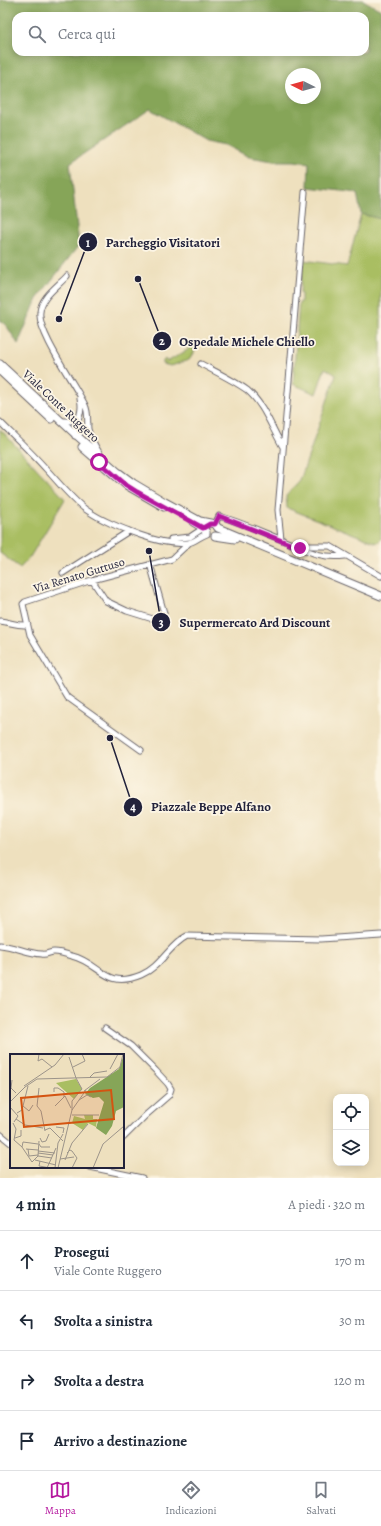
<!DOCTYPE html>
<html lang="it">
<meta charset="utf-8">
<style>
:root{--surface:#fff;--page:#f6f6f7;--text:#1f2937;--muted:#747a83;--line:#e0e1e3;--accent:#b5179e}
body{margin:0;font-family:Alegreya,serif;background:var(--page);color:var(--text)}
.controls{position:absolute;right:12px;bottom:12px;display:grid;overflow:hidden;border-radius:8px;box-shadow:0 2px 10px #0003}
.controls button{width:36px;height:36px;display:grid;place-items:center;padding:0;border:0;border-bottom:1px solid var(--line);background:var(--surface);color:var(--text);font:20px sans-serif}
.compass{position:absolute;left:285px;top:68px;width:36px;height:36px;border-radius:50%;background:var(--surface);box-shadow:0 2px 10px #0003;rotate:275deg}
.stop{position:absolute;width:12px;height:12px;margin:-9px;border:3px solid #b5179e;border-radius:50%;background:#fff}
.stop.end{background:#b5179e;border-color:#fff;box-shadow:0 1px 4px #0008}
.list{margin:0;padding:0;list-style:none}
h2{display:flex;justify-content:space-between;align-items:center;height:52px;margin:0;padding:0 16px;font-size:17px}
h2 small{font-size:13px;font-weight:400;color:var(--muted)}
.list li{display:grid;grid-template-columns:26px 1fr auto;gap:12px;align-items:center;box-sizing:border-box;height:60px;padding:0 16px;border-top:1px solid var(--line)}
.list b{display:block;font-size:15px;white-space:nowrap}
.list p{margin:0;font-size:13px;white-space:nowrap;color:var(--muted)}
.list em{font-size:13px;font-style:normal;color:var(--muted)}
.icon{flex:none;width:22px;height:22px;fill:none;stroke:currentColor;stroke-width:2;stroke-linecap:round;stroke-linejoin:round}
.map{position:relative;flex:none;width:381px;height:1178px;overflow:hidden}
.search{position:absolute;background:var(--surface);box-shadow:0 2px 10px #0003;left:12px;right:12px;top:12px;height:44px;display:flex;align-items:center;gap:10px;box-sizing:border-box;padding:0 14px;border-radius:12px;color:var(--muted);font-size:15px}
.sheet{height:292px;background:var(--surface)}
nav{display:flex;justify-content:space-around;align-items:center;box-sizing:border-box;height:56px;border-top:1px solid var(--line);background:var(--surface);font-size:11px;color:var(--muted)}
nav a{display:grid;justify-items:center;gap:2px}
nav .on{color:var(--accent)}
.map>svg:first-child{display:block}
.green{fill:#a9be62;stroke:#66704e}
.forest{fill:#86a558;stroke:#54644a;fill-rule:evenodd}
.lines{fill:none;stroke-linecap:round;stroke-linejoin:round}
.minor-casing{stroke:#696469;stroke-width:7}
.secondary-casing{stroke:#696469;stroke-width:9}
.minor{stroke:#fff;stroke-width:5}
.secondary{stroke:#fff;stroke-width:7}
.route{stroke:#b5179e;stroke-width:5}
.labels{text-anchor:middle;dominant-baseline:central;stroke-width:3.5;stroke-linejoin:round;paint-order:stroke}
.street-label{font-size:12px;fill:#22223b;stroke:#fcf5e5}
.inset-road{fill:none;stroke:#9c948a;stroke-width:1}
.view{fill:#d45411;fill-opacity:0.15;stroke:#d45411;stroke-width:2}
.inset-edge{fill:none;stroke:#22223b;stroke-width:2}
.leader{fill:none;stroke:#22223b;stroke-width:1.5}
.callout-dot{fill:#22223b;stroke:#fcf5e5;stroke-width:1.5}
.mark-label{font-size:12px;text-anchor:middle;font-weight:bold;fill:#fff}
.callout-label{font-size:13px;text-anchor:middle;font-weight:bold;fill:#22223b;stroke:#fcf5e5;stroke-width:3.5;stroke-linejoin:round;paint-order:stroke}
</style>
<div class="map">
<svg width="381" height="1178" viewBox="0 0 381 1178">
<rect width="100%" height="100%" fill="#fcf5e5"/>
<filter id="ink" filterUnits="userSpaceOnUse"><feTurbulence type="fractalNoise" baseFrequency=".025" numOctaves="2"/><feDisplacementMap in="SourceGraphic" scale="8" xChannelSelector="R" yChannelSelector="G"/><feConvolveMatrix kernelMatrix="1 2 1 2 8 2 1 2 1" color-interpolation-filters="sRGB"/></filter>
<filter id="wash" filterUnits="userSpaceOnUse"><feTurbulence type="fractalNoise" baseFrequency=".012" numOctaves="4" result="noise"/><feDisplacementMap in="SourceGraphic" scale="16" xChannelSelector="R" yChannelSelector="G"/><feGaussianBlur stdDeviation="0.9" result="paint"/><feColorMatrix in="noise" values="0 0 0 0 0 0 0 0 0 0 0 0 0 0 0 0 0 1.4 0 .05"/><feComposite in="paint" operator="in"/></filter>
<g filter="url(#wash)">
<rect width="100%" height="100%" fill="#eee0be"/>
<!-- green -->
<path class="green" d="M361,214L381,219V539L377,543L287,508L286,496L300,481L336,375L325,368L316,394L293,384L299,303L301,302V294L300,292L303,260L347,266Z
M190,345L194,346V353L189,360L171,366L163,364V361L165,359L167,362L189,349L188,346Z
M0,429L65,499L30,557L20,568L0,553Z"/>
<!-- forest -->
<path class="forest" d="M0,0H363L381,10V219L361,214L357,193L308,187L309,163L294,161H273L249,157L226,145L206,141L150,109L70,163L79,245L37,299L18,344L6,325L0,321ZM16,16H365V52H16ZM291,74H315V98H291Z"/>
</g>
<g filter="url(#ink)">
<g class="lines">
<!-- minor casing -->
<g class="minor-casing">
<path id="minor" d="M67,276C58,286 41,297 40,312C37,332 75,384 85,405C89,413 87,420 88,429C90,438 95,446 100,454
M201,364C216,372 233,380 247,390C264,404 272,429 283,447
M60,421H71L79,417
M0,422C16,438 32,453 47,470C59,483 71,498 85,509C102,521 121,528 140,535C154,540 173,545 188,543C195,542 200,536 207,534
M74,434C81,434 85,431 88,424
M75,436C75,423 84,412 80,399
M215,524L219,516C240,522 260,531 280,539C305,549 317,559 345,556
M171,539L190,537L205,527
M281,539L278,510L305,192
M300,548L303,546H330L381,576
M63,573L129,531
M92,580L106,601L127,611L156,620L164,613L150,564
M0,621C10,622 17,626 27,625
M141,750L67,697L30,635L23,604L25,602L92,580L172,559L189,543
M0,945C14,946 28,954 42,954C46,955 50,952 54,952C59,952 66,954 72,956C101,963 105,990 141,975C161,967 169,945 187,936L321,939L381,935
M105,1028L131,1046L156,1071L168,1084L171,1089L169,1095L146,1115L123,1138
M0,1134L11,1143
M90,1167L142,1178"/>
</g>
<!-- secondary casing -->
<g class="secondary-casing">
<path id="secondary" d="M0,364L75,434L118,472L133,483L165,502L200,521L215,524L218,528L381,596
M0,371L51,419
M82,447L126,485L164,507
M193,522L203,528L206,532
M215,536L235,539"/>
</g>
<!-- minor -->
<use href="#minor" class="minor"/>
<!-- secondary -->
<use href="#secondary" class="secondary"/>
</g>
</g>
<g class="lines" filter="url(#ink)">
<!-- route -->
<path class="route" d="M99,462L126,485L137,492L203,528L210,524H215L219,516L300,548"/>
</g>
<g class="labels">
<!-- street labels -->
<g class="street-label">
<text transform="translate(61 406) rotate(43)">Viale Conte Ruggero</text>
<text transform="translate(79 575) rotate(-17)">Via Renato Guttuso</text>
</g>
</g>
<!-- overview -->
<g transform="translate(10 1054)">
<rect width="114" height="114" fill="#eee0be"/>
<path d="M66,25L72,35L64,45L46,29ZM74,61H83V65H87L86,73L78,69L73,76L62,69L64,62L75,65Z" fill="#a9be62"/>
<path d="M114,0V53L106,57L102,72L96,81L86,74L94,48L89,43L83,44L75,40L80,34L109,15Z" fill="#86a558"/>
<path class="inset-road" d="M29,0L28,7L32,5L42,13M59,3L66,24M63,13L75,7L72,0M100,15L108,0M79,24L84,19L97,17M2,26L1,34L6,39M14,32L45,11L54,0M29,34L27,52L31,57L35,77M74,37L90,25M44,38V34H48L54,38V43M69,46L77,41L81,43M0,48L15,33L27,25L97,23L110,13L113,0M13,52L19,57L23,51M45,52L55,42L61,54M0,53L8,62L4,68M62,56V47L72,35L66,24M7,59L12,56L18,32M62,61H89M6,65L15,71L33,74M3,69L6,75L4,86L12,93L22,108L28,102L29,87M46,73L54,74L53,79M35,76L40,74L53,87M5,84L11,82V76M30,84L32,88L36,87L39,80M29,90L31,93H40M12,93L13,88L28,90M16,95L28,96M18,95L19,102L28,101M28,97L45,99M28,99L43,101M57,99L60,96L62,97L67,104L62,114M28,102L42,104M50,105L64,103M25,106L46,111M55,106L62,89L78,70M30,107L29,112L41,114M37,114L46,94M45,114L48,89L53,80M48,114L62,56L76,36M83,114L93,90L114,72"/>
<path class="view" d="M101,36L104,65L14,73L11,44Z"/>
<rect width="114" height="114" class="inset-edge"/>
</g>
<!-- callouts -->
<path class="leader" d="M59 319L88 242M138 279L162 341M149 551L161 622M110 738L133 807"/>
<g class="callout-dot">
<circle cx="59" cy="319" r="4"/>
<circle cx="138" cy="279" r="4"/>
<circle cx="149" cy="551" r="4"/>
<circle cx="110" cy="738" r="4"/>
<circle cx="88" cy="242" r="10"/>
<circle cx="162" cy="341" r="10"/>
<circle cx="161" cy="622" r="10"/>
<circle cx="133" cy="807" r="10"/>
</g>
<g class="mark-label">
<text x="88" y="247">1</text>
<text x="162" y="345">2</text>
<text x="161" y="627">3</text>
<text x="133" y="811">4</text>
</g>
<g class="callout-label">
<text x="163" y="247">Parcheggio Visitatori</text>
<text x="247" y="346">Ospedale Michele Chiello</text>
<text x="255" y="627">Supermercato Ard Discount</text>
<text x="211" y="811">Piazzale Beppe Alfano</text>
</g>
</svg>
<div class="controls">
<button><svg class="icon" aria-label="locate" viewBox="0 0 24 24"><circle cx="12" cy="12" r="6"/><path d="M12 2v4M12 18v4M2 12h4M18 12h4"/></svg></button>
<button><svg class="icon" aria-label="layers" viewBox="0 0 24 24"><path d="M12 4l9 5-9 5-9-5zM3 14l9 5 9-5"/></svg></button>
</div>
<svg class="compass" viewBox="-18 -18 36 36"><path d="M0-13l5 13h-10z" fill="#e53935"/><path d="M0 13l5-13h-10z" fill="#747a83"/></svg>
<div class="stop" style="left:99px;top:462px"></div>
<div class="stop end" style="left:300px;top:548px"></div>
<div class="search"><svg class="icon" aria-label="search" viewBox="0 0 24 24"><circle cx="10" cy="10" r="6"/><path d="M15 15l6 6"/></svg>Cerca qui</div>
</div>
<section class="sheet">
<h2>4 min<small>A piedi · 320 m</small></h2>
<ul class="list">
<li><svg class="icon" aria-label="ahead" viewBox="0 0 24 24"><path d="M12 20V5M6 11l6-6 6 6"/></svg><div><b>Prosegui</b><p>Viale Conte Ruggero</p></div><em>170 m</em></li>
<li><svg class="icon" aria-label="left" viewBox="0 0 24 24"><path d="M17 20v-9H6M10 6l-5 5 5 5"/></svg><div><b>Svolta a sinistra</b></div><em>30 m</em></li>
<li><svg class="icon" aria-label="right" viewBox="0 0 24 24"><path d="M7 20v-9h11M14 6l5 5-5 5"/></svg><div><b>Svolta a destra</b></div><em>120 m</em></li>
<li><svg class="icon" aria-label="arrive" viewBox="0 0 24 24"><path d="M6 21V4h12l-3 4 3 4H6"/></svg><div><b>Arrivo a destinazione</b></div></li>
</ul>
</section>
<nav>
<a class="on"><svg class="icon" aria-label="map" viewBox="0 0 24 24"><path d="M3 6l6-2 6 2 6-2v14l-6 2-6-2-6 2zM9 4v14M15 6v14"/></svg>Mappa</a>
<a><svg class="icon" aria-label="directions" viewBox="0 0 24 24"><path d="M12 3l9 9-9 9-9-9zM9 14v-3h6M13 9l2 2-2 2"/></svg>Indicazioni</a>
<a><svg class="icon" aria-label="saved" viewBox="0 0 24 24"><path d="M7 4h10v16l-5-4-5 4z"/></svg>Salvati</a>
</nav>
